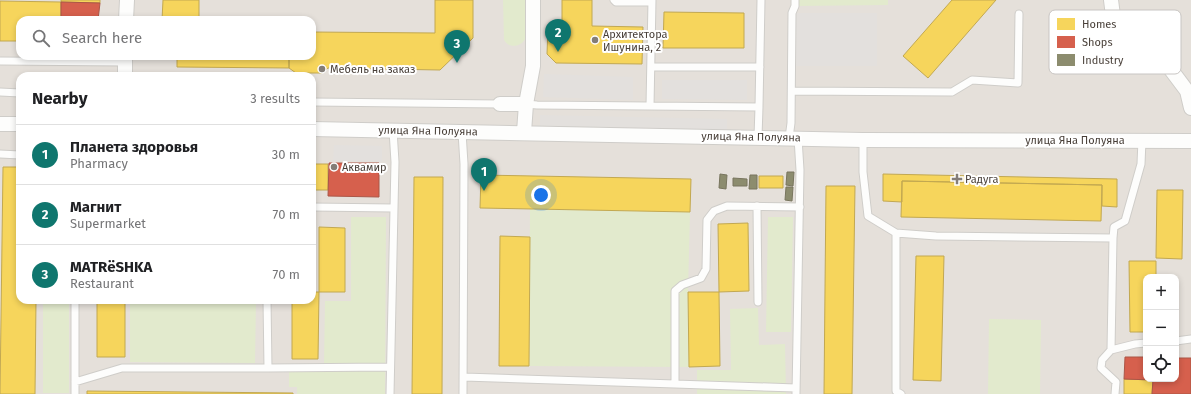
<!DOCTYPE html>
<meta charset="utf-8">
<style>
:root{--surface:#fff;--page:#f2f2f2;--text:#202124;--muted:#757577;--line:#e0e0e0;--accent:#0f766e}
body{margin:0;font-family:"Fira Sans",sans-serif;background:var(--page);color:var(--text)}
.controls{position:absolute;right:12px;bottom:12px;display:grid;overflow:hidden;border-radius:8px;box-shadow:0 2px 6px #0003}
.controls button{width:36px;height:36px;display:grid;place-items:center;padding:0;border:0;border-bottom:1px solid var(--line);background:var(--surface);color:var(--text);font:20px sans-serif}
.you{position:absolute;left:541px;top:195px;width:14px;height:14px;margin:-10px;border:3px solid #fff;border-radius:50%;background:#1a73e8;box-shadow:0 0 0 6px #1a73e833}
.badge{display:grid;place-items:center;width:26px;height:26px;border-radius:50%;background:var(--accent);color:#fff;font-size:13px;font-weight:700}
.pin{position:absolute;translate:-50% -33px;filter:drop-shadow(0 1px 2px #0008)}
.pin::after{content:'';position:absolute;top:21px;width:14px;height:12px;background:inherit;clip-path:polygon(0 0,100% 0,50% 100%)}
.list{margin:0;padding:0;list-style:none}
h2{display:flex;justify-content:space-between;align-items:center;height:52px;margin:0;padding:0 16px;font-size:17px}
h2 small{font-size:13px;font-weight:400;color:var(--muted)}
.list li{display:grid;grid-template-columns:26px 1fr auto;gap:12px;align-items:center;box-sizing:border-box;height:60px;padding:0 16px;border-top:1px solid var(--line)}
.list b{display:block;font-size:15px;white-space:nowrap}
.list p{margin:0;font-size:13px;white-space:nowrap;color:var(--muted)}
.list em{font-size:13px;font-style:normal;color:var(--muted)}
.icon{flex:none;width:22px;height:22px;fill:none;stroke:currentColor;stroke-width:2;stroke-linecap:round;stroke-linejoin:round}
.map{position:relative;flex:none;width:1191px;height:394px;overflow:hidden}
.search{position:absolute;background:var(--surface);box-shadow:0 2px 6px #0003;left:16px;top:16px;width:300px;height:44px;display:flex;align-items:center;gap:10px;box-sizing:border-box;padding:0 14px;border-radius:12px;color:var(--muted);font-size:15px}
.panel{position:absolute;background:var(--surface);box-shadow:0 2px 6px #0003;left:16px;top:72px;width:300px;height:232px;border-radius:12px}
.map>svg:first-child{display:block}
.residential{fill:#e5e0da;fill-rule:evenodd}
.green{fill:#e2eacd}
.parking{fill:#e3e0dd}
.homes{fill:#f6d55c;stroke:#c2a851}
.shops{fill:#d6604d;stroke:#ab5647}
.industry{fill:#8c8c6e;stroke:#78755e}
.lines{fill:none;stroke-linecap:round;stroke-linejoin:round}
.service-casing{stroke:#cfcdc9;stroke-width:9}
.minor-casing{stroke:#cfcdc9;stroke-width:16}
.service{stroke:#fdfdfc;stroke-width:7}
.minor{stroke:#fdfdfc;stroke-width:14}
.poi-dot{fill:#837d77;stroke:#fff;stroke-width:1.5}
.labels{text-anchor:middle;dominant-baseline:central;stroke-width:4;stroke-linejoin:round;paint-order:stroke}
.poi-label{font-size:11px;fill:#483f38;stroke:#fff;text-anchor:start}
.street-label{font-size:11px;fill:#483f38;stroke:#fff}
.key{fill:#fff;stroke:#c8c5c3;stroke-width:1}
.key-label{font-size:11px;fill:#483f38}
</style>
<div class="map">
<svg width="1191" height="394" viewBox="0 0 1191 394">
<rect width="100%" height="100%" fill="#f1efec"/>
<!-- residential -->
<path class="residential" d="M0,0H1191V394H0ZM20,20H312V56H20ZM20,76H312V300H20ZM1146,277H1176V379H1146Z"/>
<!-- green -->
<path class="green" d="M503,0H526V37C523,46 510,50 504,40Z
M795,0H888V5L795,6Z
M530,209L690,212L688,292L689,367L529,366Z
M351,217H386L385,394H297V387H289V365H324L325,301H351Z
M768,217H793L791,332H766Z
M43,300H69V393H43Z
M130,300H256L255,363L130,362Z
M758,308L759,345L785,344L786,394H697V370H731L730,309Z
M989,319L1041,320L1040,394H988Z"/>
<!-- parking -->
<path class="parking" d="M792,13H877V66H792Z
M544,74L633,77V100L543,97Z
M662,80H747V100L662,99Z
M540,115L727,119V135L540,131Z
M334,145L382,146V162L333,161Z"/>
<!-- homes -->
<path class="homes" d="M61,0H100V3L61,2Z
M163,0H199V20H162Z
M435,0H473V38L440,70L328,68L322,73H296L289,68V56H312V32L435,33Z
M562,0H592V26L643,27L642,64L556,63L547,54L548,26H562Z
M952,0H996L928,78L903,56Z
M0,1L61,2V20H20V41H0Z
M664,12L744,13V48H663Z
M177,56H289V68L177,67Z
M312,164H328V190H312Z
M3,167H20V300H36L35,394H0Z
M883,174L1117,179V207L1102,206V185L902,181V202L883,201Z
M481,175L691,179L690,212L480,208Z
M759,176H783V188H759Z
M414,177H443L442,394H412Z
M902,181L1102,185L1101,221L901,217Z
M826,186H855L852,394H824Z
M1157,190H1183L1182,259L1156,258Z
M748,223L749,291L719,292L718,224Z
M319,227L345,228V292H319Z
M500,236L530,237L529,366H499Z
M916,256H944L941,381L913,380Z
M1129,261H1156V277H1146V332H1130Z
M312,292H319L318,359H292V300H312Z
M688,292H719L720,366L689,367Z
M97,300H125V357H97Z
M1124,379L1153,380L1152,394H1124Z
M87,391L293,393V394H87Z"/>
<!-- shops -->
<path class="shops" d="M61,2L100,3L98,20H61Z
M329,163H379V197L328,196Z
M1125,357H1146V379H1176V358H1191V394H1152L1153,380L1124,379Z"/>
<!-- industry -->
<path class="industry" d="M787,172H794L793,186L786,185Z
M720,174L727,175L726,189L719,188Z
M750,175H757V189H749Z
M733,178L747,179V186H733Z
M786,187H793L792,201L785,200Z"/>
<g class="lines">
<!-- service casing -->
<g class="service-casing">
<path id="service" d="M614,0L616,2H652
M0,61L125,62
M652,67H760
M792,91L952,92L972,80L1018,83L1019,14
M0,92L20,93
M312,102L500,104
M526,104L537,105L759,107
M650,106L652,0
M462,132L464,164L463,394
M758,137L759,107L761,0
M789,138L791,123L792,13L795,6V0
M863,140V172L868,216L896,233V391L901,394
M0,154L20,155
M757,206L758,302
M312,207L393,208
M896,233L936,236L1113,238
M75,300V394
M1176,341L1191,339
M1111,350L1135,344L1146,343
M268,368L390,367
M464,377L675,384V291L682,285L701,278L706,269L707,220L714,211L727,206L800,207
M75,382L122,368H268L267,300
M675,384L796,388
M390,394L395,162L393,130
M796,394L800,170L798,138
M1115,394L1116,382L1101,368L1102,360L1111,350L1113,238L1114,227L1125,221L1141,164L1142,140"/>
</g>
<!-- minor casing -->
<g class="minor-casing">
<path id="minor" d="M1111,0L1115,31L1130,44L1169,67L1187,91L1191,108
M126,20L127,0
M125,76V56
M500,104H526
M0,124H20
M312,129L863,140L1191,141
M524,132L526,104L533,66V0"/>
</g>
<!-- service -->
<use href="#service" class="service"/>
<!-- minor -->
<use href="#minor" class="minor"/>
</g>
<!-- markers -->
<g class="poi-dot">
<circle cx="595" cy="40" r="4"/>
<circle cx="322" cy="69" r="4"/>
<circle cx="334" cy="167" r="4"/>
<path d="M955 173h4v4h4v4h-4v4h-4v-4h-4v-4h4z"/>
</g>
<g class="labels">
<!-- poi labels -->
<g class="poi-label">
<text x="603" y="34">Архитектора<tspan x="603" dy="13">Ишунина, 2</tspan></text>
<text x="330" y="69">Мебель на заказ</text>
<text x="342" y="167">Аквамир</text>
<text x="965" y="179">Радуга</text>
</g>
<!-- street labels -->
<g class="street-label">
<text transform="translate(428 131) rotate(1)">улица Яна Полуяна</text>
<text transform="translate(751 137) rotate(1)">улица Яна Полуяна</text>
<text x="1075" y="140">улица Яна Полуяна</text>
</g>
</g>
<!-- legend -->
<rect x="1049" y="10" width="132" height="64" rx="6" class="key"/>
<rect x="1057" y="18" width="18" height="12" fill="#f6d55c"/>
<rect x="1057" y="36" width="18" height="12" fill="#d6604d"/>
<rect x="1057" y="54" width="18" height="12" fill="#8c8c6e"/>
<g class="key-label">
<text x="1082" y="28">Homes</text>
<text x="1082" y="46">Shops</text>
<text x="1082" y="64">Industry</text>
</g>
</svg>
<div class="controls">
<button>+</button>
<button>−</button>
<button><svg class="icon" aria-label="locate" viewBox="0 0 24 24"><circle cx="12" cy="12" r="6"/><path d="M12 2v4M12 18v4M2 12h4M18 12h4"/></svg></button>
</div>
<div class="you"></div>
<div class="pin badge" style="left:484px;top:191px">1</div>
<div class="pin badge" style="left:558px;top:52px">2</div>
<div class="pin badge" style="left:457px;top:63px">3</div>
<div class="search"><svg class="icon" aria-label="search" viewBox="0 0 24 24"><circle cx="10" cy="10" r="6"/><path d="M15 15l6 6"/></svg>Search here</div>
<section class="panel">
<h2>Nearby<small>3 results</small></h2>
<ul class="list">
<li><span class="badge">1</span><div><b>Планета здоровья</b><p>Pharmacy</p></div><em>30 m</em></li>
<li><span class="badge">2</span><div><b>Магнит</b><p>Supermarket</p></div><em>70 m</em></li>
<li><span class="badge">3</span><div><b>MATRёSHKA</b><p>Restaurant</p></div><em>70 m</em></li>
</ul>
</section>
</div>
